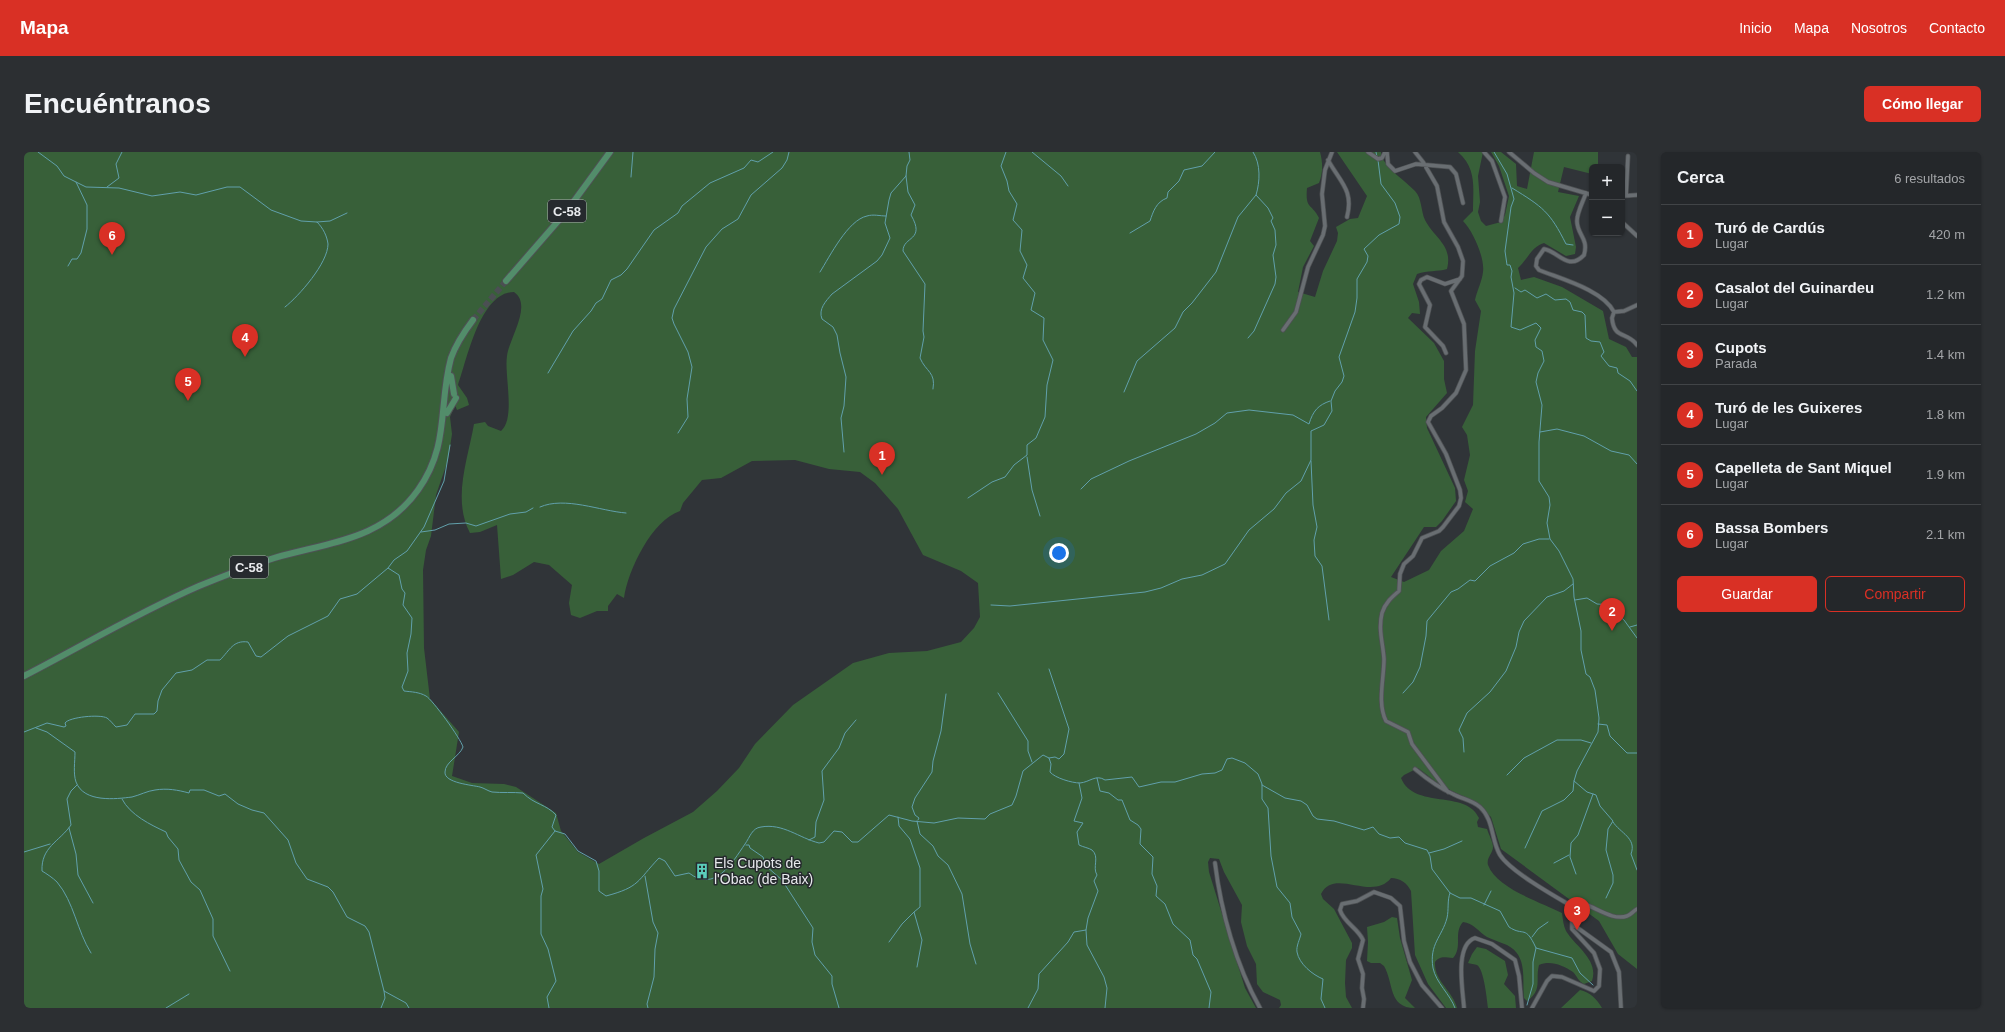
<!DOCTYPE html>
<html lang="es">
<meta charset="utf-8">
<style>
:root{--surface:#24272a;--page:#2c2f32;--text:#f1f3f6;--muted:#a3a5a8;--line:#414447;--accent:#d93025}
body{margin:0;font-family:Arial,sans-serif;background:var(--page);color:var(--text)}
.controls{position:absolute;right:12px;top:12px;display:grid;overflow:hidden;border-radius:6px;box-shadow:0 1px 3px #0004}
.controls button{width:36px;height:36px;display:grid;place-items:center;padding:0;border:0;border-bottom:1px solid var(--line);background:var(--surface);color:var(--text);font:20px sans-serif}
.you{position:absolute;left:1035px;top:401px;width:14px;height:14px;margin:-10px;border:3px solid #fff;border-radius:50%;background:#1a73e8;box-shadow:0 0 0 6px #1a73e833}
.badge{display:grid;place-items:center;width:26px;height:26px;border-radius:50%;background:var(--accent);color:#fff;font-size:13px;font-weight:700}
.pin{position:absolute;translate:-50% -33px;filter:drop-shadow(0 1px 2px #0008)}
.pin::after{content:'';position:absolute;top:21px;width:14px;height:12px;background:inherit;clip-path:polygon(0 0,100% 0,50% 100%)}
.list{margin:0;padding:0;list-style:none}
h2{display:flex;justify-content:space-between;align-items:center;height:52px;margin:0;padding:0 16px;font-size:17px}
h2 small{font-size:13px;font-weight:400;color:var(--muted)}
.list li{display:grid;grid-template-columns:26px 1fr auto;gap:12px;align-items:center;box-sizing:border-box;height:60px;padding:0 16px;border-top:1px solid var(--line)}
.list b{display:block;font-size:15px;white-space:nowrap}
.list p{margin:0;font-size:13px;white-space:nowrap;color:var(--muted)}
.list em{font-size:13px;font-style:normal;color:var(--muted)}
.actions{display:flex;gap:8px;padding:12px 16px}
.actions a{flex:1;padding:9px 0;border:1px solid var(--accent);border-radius:6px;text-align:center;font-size:14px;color:var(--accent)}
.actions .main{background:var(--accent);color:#fff}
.map{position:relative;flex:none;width:1613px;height:856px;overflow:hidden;border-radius:6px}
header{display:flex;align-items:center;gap:24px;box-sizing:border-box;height:56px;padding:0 20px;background:var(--accent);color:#fff}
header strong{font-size:19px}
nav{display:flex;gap:22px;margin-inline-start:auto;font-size:14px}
.intro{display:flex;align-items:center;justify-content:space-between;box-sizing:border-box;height:96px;padding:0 24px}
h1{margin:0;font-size:28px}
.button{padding:10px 18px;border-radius:6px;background:var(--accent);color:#fff;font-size:14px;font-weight:700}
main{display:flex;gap:24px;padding:0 24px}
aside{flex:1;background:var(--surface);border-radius:6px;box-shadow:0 1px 3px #0004}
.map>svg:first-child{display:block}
.green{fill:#386039;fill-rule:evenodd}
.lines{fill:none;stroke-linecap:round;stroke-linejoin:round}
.stream{stroke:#61a0ab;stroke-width:1}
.primary-tunnel{stroke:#4b4f53;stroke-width:6;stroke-dasharray:6 3;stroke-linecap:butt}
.street-casing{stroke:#4e5154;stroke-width:5}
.primary-casing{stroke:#4e5154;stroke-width:8}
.street{stroke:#696e72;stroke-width:3.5}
.primary{stroke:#528d6a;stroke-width:6}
.labels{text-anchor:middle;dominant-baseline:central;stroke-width:3;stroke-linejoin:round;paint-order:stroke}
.shield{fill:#262a2e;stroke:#adb0b3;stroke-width:1}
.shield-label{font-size:13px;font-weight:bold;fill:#e7e9ec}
.poi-label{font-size:14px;fill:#e7e9ec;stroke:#262a2e;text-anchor:start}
</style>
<header>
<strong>Mapa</strong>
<nav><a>Inicio</a><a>Mapa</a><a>Nosotros</a><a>Contacto</a></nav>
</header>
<div class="intro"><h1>Encuéntranos</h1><a class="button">Cómo llegar</a></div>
<main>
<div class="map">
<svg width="1613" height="856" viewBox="0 0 1613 856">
<rect width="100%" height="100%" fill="#303438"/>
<!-- green -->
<path class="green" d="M0,0H1296C1299,11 1299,21 1295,31L1283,36C1281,58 1288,51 1295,66L1286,89L1290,94L1279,115L1274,140L1291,145L1299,119L1313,89L1314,81L1312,75L1326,67L1334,66L1343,44L1313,0H1357V4C1365,19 1379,27 1391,39C1398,46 1397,60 1401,68C1411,87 1429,93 1423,117C1413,120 1404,118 1393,122L1389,132L1395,150L1396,162L1388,161L1384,166L1410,191L1420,209V227L1423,241L1402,265L1403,276L1431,336L1432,349L1418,369L1412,375H1400L1367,425L1380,430L1405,418L1417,399L1440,379L1449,357L1441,350L1444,339L1440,328L1446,303L1443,283L1438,275L1449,253L1451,199L1457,159L1451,148C1453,139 1458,129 1459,120C1461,106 1449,79 1439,69L1449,59C1449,35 1453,17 1434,0H1459L1454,24L1456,50L1454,60L1457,69L1462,74L1477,70L1481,63L1485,44L1475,14L1467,0H1477L1492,12L1493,34L1503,37L1510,0H1574V15H1568V22L1540,15L1534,40L1555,44L1546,65L1552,95L1551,102L1542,104L1520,91C1507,95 1504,107 1494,116L1497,128L1510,125L1538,135L1579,159L1585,187L1602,195L1608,205H1613V817L1594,802L1575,769L1477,697L1467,665L1450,649L1428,639L1411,629L1394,616L1380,623L1377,626C1390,658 1442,637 1455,666L1453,670L1454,675L1463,677C1465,683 1469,690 1469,695C1469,701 1462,706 1464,713C1473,737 1517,750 1538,761C1539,767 1539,773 1542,779C1552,795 1575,808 1568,829L1560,832C1554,829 1553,824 1549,820C1539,813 1526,808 1515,813C1511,828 1519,838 1503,849L1500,846C1498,826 1504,804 1483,793C1476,790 1469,788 1463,785C1455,780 1449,771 1439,770C1429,781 1439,795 1429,806C1421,806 1417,803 1411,810C1410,829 1429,839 1433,856H1422L1404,832L1391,803L1387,739C1383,731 1376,726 1367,726C1348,750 1310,715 1297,742L1299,747L1310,757L1328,791V796L1322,808L1321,831L1322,845L1328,856H1255L1257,853L1256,848L1239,840L1233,832L1232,812L1223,794L1217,770L1218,753L1200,720L1195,707L1186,706L1184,710L1185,720L1221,836L1232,856H0ZM490,140C509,153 485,186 483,204C480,223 492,266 477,279L464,274L461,270L450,272C444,307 428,347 446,381L456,380L473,373L477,427L489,423L510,410L525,413L548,433L545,451L547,463L556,466L573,459H584V454L593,442L600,446C604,418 628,368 656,359L659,351L678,328L697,326L728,309L771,308L805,317L836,320L851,331L874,357L899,403L937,419L954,431L956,465L950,476L937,490L903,499L865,501L829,511L769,553L731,592L715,616L693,639L669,660L620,686L575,712L554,700L537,679L532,661L492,635L480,632L448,631L428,624L435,580L406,547L400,496L399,418L402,398L407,384L412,343L424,308L428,282L426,265L431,253L433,258L445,253L443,246L434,233C443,208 456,140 490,140Z
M1368,765L1373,766L1376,786L1388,828L1381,846L1391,856C1364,856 1370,831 1360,814L1356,811H1347L1343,809L1344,790L1343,775L1360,770Z
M1453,795L1462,797L1481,809L1484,823L1480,832L1491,844L1492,856H1464C1463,848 1460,817 1453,813C1451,812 1446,812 1444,811L1448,802Z
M1556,838C1566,840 1573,847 1578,856H1537Z"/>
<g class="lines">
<!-- stream -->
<path class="stream" d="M14,0L33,14L40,24L62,35L95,36L128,44L156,40L172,43L203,35H216L247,58L277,69L293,70C299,76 303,84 304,92C304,111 275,144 261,155
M1008,0L1037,24L1044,34
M1352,0L1353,5
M1470,0L1483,22L1490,47L1487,55L1481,99L1483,113H1486L1488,119L1487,125L1490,141L1487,175L1496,178L1512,171L1517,176L1511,188L1512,195L1518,199L1520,209L1514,221L1512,230L1518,253L1515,290V329L1525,345L1526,353L1523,371L1526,387L1535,399L1549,427L1550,445L1557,479V498L1562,522L1566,525L1571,538L1575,566L1574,580L1553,619L1550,629L1563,640L1572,643L1576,654L1589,669L1584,677L1582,698L1589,723V731L1582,746
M882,24L884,40L891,53L887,63C902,89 879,84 879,99L901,132L899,179L900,185L896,206C902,220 912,220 909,237
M607,25L609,0
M83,35L95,26L92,12L98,0
M1488,36C1519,55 1526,60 1542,92L1549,93
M293,70L306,69L323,61
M1106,81L1126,69C1129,60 1132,50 1143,46L1144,40L1155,29L1160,18L1178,14L1191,0
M44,114L48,107H53L57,101L63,77V53L52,30
M796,120C806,104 824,68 843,64C849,62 856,64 862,64
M1491,136L1497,140L1501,138L1513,146L1522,142L1531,148L1542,147L1546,150L1549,158L1558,160L1561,163L1562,186L1567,189L1576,190L1580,200L1577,204L1585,214L1593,216L1594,221L1606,229L1613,239
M1224,186L1230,179L1251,132L1252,125L1249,103L1252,93L1251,78L1247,69L1249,66L1244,56L1232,43C1236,30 1237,12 1229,0
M524,221L549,179L567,159L572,151L578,147L587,128L597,123L603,117L630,78L654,61L658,54L686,31L720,16L727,8L734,10L749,0
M1100,240L1113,209L1151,176L1159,160L1168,151L1192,120L1214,65L1232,43
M1516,280L1533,277L1560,284L1587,299L1605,303L1613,312
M654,281L664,265L663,247L668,215L664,200L650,172L648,166L650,157L682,95L698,77L714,67L727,43L758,16L763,8L765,0
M820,300L817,266L820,254L822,225L816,201L813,183L809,175L798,167C794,157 802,149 808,142L853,109L858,103L866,86L861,71L865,48L867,41L882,24L883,14L886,8L885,0
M1003,305L1008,338L1016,364
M1287,309L1289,353L1293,375L1290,388L1291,404L1298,414L1305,468
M1057,337L1067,327L1105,309L1172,282L1191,271L1203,261L1225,258L1269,263L1285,272C1289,259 1294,253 1306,249
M944,346L968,330L981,325L990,313L1003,303V293L1012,286L1021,265L1023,233L1029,208L1019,188L1020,166L1007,158L1011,141L999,126L1003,113L996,99L998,78L989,68L993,52L985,39L983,29L977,14L982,0
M516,355C541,344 576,359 602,361
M397,380L411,378L425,372L442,371L452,374L486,362L502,360L509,356
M364,416L370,408L383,399L400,375L420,329L426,293
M1551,448L1563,446L1573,452L1589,453L1594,463L1600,468L1613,486
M967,453L986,454L1121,440L1137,436L1158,427L1178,423L1201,412L1225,378L1250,357L1262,341L1277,329L1287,308V279L1300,273L1308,259L1307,249L1311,239L1318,230L1320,224L1315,205L1331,160L1333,146V127L1343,110L1344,104L1340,97L1355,83L1375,72L1376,65L1371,51L1357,32L1354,8
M1606,475L1613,473
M1025,517L1045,577L1040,602L1035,607L1031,605L1025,606
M974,541L1004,589V599L1008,610
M1379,541L1389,530L1396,515L1402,484L1403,469L1427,440L1434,437L1446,428L1451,429L1466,414L1490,401L1499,392L1515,387H1525
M1574,572L1583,573L1586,584L1603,601H1613
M12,576L23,580L51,600C51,610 49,621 52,630C60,651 92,647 108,645C116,643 123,639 131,638C143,636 154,638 165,641L166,638H180L195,644L201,642L214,652L228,658L240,661L264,688L272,711L283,727L304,735L309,740L323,765L341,774L345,780L360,839L382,851L385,856
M0,580L23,571L40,575L42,574L41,571C45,565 76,562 83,566C86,568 89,572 92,575L103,573L111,562H130L133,559L134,549L138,538L152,521L168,518L183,508H196C206,498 209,488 224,490L232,504L237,505L264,484L304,464L316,447L333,442L364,416L375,423L378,437L381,441L379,453L388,466L387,482L383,501L384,519L378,535L380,539C388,540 395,540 402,544C408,547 437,587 439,595C436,604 421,610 421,620C420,631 448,633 456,635C460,636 464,639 468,640C478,641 489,640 499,641C511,653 522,652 532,663L528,675L531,679L541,682L554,699L572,709L575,719V739L582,744C616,735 613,729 635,706L641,709L651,724L665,721C691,741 708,711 721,692C726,685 728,676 737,675C759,671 775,686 795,691L800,690L810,679L818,680L828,690H834L865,663L888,669L910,671L934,666L961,667L966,662L988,653L992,644L999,619L1019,603L1025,606L1027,612L1026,620C1031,626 1048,631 1056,631C1066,630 1072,622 1081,628L1108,625L1115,635L1137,630H1151L1178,622L1191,621L1198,618L1203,607L1208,606L1221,611L1234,622L1238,632V647L1244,656L1247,704L1253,735L1266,751L1268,765L1277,782C1276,787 1272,794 1273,800C1275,812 1289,823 1299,827L1297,847L1301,856
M1440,600L1439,586L1435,578L1443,561L1466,540L1482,519L1492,495L1495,480L1500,469L1523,445L1540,439L1549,432
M1483,623L1500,606L1533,588H1557L1567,591
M1073,626L1076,639L1085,641L1094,648H1098L1106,668L1114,673L1117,677L1116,692L1129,705L1128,722L1133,734L1132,744L1141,752L1149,772L1166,788L1169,803L1173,807L1187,840L1185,856
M53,633L47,639L43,647L47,673C35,690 17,695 18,719C23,722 29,726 33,730C50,750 53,779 67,801
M1238,633L1261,646L1277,649L1283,653L1289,664L1293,667L1310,669L1340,678L1349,675L1355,682L1366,686L1375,685L1381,691L1403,698L1406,704L1408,717L1426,741L1436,746H1447L1476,759L1485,775C1500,785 1501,772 1512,796L1548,806L1556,821L1569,833
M98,647C106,663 127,673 142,680L144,685L154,697L155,708L167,730L176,738L189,767V784L206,819
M874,665L875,674L886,687L896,716V755L890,760L898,788L893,815
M894,668L895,666L891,663L888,655L891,646L908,620L909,609L917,579L922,542
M893,669L896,682L909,694L914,704L924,713L938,742L946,792L952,812
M1589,670C1596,681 1613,686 1607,702L1613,718
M45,676L52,702L54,723L69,751
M785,688L791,685L792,670L800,648L798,619L815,596L821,581L832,568
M722,693H725L726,696L739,705L742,714L758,728L789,776L788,790L791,803L808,824V832L815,856
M1501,696L1518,659L1540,648L1549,639L1550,629
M0,700L26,692
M1405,701L1420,697L1438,689
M1530,711L1545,703
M1552,722L1546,705L1547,691L1554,683L1569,642
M621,724L629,770L634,781L631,797L630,825L623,852L624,856
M1426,741C1423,749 1425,757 1423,766C1418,785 1405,792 1409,816C1412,831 1426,842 1431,856
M1460,753L1467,739
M1062,778L1063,793L1080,825L1083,836L1081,856
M1508,785L1514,777L1524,770
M865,790L878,772L890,760
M1503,853L1509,832V810L1512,796
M142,856L165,842
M357,856L361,846L360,839
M525,856L523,845L532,829L524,797L517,782V744L519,737L512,703L531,679
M1004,856L1014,837L1015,822L1044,790L1050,780L1062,778L1064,766L1074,739L1070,729L1073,723C1068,715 1076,705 1068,698C1065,696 1059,695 1055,693L1053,680L1059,671L1050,669L1058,646L1055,631"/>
<!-- primary-tunnel -->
<path class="primary-tunnel" d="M449,168L482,129"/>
<!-- street casing -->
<g class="street-casing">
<path id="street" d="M1344,0L1354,7L1358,6L1361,0
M1363,0L1364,12L1371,19L1392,12L1426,15L1432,22L1439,51
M1391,0L1399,10L1413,34L1420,70L1434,95L1439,109L1438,124L1427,139L1440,172L1442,218L1432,241L1418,256L1407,264L1404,270L1422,302L1436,338L1437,346L1435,354L1419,375L1415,379L1398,386L1389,404L1380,412L1376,422L1375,439C1368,445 1361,451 1358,461C1354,478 1359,491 1360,507C1360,527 1353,551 1362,569L1384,580L1388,592L1424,640
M1460,0L1468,9L1481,45L1477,69
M1485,0L1510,21L1524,30L1568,43
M1304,8C1316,30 1330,38 1323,65
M1562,41C1559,50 1553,60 1553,69C1553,83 1565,86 1560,103C1544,120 1534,99 1520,97L1513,107L1512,114L1515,118C1537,127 1579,138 1590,160
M1598,44L1613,43
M1602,44L1604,4
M1598,70L1613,84
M1590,160L1588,166C1590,188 1603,179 1613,193
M1590,160L1600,159L1613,153
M1259,178L1272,160L1284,115L1299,83L1301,74L1298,42L1301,18L1308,0
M1422,201L1419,194L1401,175L1406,153L1395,132L1397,128L1403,125L1421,132L1436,127
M1391,617C1403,627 1415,636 1429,642C1438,647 1448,648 1456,655C1470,668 1467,688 1476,703C1487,720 1532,745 1551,756
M1191,711C1197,760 1212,813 1236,856
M1549,774H1551L1587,800L1595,820L1597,856
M1339,856L1340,847L1338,836L1339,822L1334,807L1339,788C1334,776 1320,771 1316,758L1318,752L1333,749L1350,740L1367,746L1376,754L1380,789L1386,810L1398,833L1418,856
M1440,856C1439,839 1430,793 1451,786L1468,792L1491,808L1495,824L1498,856
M1508,856L1523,829L1528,824L1538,825L1570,839L1575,834L1576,817L1570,801L1548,777V769L1552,754L1560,752C1573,756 1589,769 1603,764C1607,763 1609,759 1613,757"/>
</g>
<!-- primary casing -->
<g class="primary-casing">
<path id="primary" d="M482,129L542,60L586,0
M427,224L430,242
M423,261L432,246
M0,524C58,494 115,460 175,434C202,423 229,412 257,404C309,390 360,386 394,338C426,293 414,254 427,206C432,192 440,180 449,168"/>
</g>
<!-- street -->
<use href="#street" class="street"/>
<!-- primary -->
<use href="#primary" class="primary"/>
</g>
<!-- icons -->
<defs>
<g id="building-bare" transform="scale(1.2)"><path d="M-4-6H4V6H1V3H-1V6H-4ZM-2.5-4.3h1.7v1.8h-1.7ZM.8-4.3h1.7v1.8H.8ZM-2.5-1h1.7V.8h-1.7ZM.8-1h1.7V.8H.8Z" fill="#5bcebc" stroke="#262a2e" stroke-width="2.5" paint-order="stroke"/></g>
</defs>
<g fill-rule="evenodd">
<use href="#building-bare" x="678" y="719"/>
</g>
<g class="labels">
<!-- shield labels -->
<g class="shield">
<rect x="524" y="48" width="38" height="22" rx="3"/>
<rect x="206" y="404" width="38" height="22" rx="3"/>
</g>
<g class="shield-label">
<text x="543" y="59">C-58</text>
<text x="225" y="415">C-58</text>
</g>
<!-- poi labels -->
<g class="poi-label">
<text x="690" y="711">Els Cupots de<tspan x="690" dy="16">l'Obac (de Baix)</tspan></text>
</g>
</g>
</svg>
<div class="controls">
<button>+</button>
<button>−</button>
</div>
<div class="you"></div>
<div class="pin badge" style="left:858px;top:323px">1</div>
<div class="pin badge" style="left:1588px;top:479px">2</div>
<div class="pin badge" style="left:1553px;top:778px">3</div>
<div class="pin badge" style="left:221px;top:205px">4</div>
<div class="pin badge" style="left:164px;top:249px">5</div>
<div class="pin badge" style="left:88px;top:103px">6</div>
</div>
<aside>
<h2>Cerca<small>6 resultados</small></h2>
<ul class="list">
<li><span class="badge">1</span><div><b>Turó de Cardús</b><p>Lugar</p></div><em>420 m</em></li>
<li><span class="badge">2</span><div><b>Casalot del Guinardeu</b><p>Lugar</p></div><em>1.2 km</em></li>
<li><span class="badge">3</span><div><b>Cupots</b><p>Parada</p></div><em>1.4 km</em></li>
<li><span class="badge">4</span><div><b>Turó de les Guixeres</b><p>Lugar</p></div><em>1.8 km</em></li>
<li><span class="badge">5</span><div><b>Capelleta de Sant Miquel</b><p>Lugar</p></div><em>1.9 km</em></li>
<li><span class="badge">6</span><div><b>Bassa Bombers</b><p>Lugar</p></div><em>2.1 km</em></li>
</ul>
<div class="actions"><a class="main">Guardar</a><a>Compartir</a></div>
</aside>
</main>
